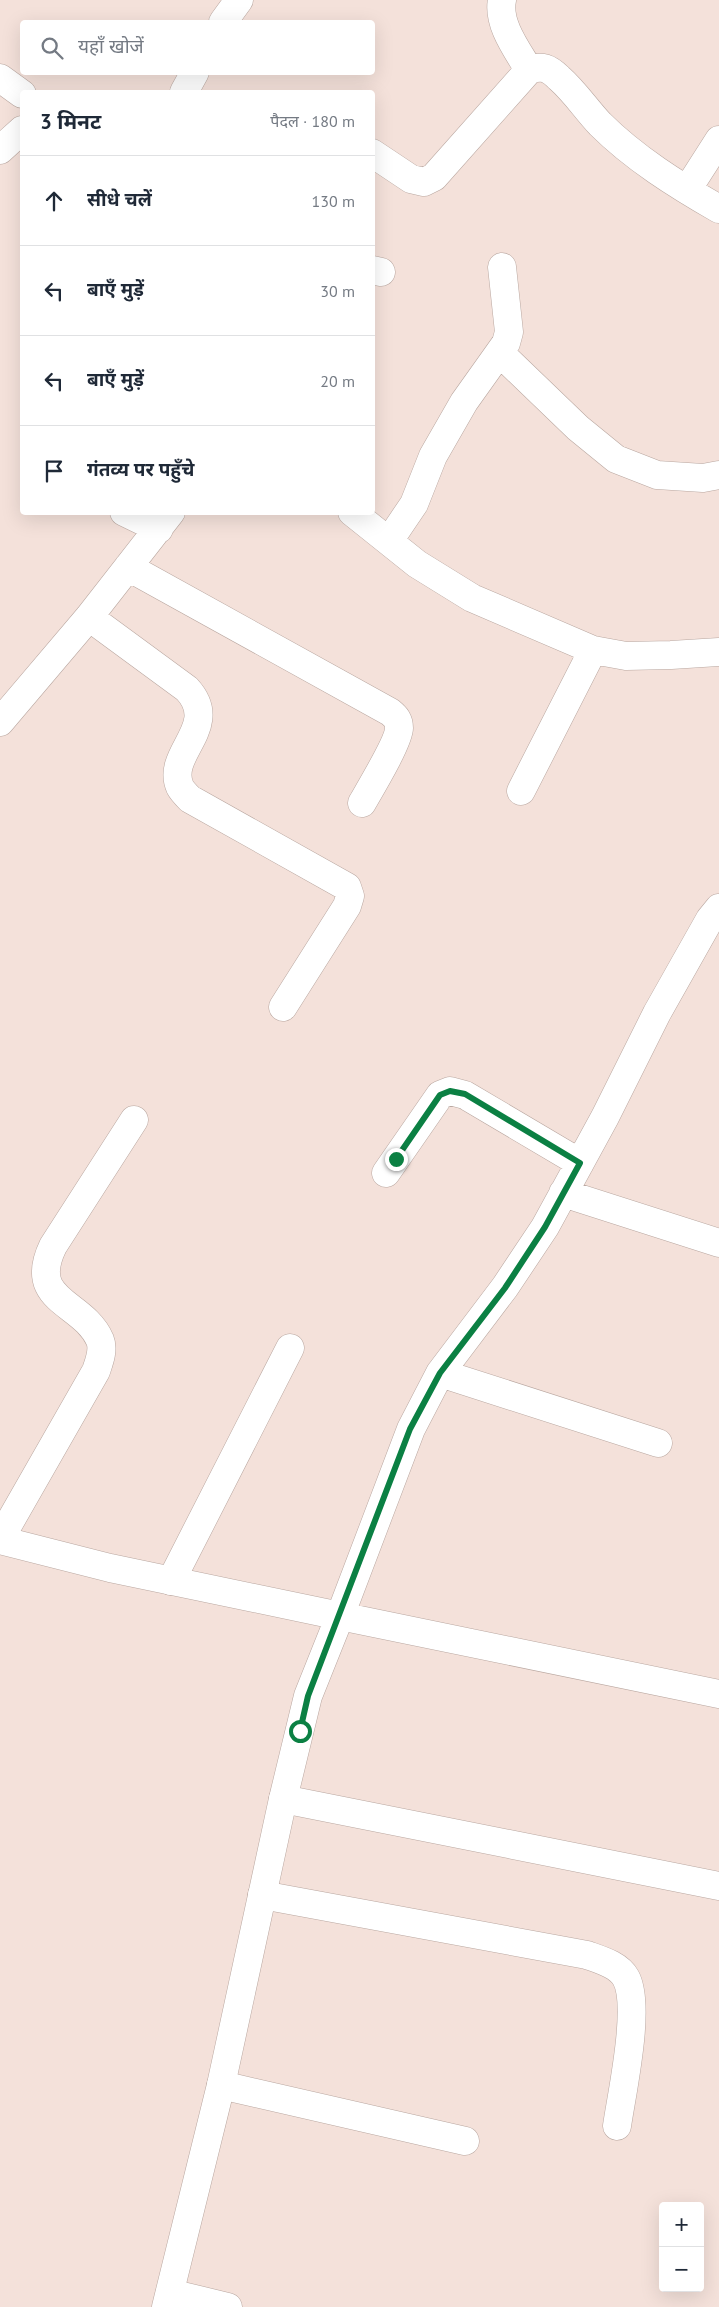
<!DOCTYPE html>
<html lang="hi">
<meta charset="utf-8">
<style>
:root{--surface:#fff;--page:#f6f6f7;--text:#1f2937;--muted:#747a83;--line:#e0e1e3}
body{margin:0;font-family:"PT Sans","Noto Sans Devanagari",sans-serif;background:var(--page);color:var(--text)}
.controls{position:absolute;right:15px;bottom:15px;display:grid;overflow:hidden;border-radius:5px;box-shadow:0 5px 20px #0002}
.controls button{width:45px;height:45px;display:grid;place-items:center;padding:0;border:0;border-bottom:1px solid var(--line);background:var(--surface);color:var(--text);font:25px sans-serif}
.stop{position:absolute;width:15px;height:15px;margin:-11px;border:4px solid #0b8043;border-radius:50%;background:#fff}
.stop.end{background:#0b8043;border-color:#fff;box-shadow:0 1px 5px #0008}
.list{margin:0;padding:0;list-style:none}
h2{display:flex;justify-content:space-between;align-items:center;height:65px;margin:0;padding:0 20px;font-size:21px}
h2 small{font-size:16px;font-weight:400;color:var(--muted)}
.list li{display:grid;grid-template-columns:32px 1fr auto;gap:15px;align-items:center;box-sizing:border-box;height:90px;padding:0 20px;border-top:1px solid var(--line)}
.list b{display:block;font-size:19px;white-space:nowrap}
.list em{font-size:16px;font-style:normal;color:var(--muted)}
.icon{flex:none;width:28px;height:28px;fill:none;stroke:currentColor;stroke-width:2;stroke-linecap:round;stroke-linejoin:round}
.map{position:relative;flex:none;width:719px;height:2307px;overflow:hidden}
.search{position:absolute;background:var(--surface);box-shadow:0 5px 20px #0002;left:20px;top:20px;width:355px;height:55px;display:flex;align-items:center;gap:12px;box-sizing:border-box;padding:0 18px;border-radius:5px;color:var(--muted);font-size:19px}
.panel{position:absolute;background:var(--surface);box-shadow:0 5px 20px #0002;left:20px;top:90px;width:355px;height:425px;border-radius:5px}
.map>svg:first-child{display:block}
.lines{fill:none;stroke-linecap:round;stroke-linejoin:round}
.minor-casing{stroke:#b9a7a0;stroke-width:29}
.tertiary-casing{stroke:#b9a7a0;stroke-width:29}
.minor{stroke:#fff;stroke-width:28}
.tertiary{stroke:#fff;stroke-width:28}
.route{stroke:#0b8043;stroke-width:6}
</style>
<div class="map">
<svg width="719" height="2307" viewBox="0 0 719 2307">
<rect width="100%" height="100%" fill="#f4e1da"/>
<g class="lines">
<!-- minor casing -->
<g class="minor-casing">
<path id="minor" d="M502,0C497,24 518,51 529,70
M223,22L239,0
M0,78L22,94
M184,92L195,72
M0,150L22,130
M372,153L411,179L424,182L434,177L529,70C542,65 549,68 559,78C574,91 586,109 600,124C634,158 677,185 719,209
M687,190L719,140
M372,270L381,272
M500,353L578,428L616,459L657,475L703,478L719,475
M124,512L159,529
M352,512L417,564L472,598L593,650L626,656L671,655L719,652
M389,541L414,504L433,456L464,402L506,343L509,332L502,267
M128,567L390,712C396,717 399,720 399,728C399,741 370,789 362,803
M89,617L187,689C222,727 165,753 180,787C182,791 187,796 190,799L347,887L350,896L347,906L283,1007
M0,722L89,617L171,512
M521,791L593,650
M719,908L710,919L657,1013L605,1117L545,1227L505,1287L440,1373L411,1429L340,1616L719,1694
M386,1173L440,1095L450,1091L465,1095L580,1163
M563,1193L719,1243
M440,1373L658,1443
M0,1539L96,1371C99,1362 104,1350 100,1340C83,1301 26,1302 53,1246L134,1120
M171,1581L290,1348
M283,1799L719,1886
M262,1895L587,1955C601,1960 619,1965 626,1978C641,2006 622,2092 617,2126
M221,2085L465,2141
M170,2293L228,2307"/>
</g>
<!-- tertiary casing -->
<g class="tertiary-casing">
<path id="tertiary" d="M0,1540L110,1568L340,1616L308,1696L283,1799L221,2085L166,2307"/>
</g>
<!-- minor -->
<use href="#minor" class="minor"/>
<!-- tertiary -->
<use href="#tertiary" class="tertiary"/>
</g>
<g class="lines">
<!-- route -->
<path class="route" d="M300,1731L308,1696L410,1429L440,1373L505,1288L545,1227L580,1163L465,1094L450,1091L440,1095L396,1159"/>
</g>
</svg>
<div class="controls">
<button>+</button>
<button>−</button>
</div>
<div class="stop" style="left:300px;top:1731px"></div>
<div class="stop end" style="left:396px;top:1159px"></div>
<div class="search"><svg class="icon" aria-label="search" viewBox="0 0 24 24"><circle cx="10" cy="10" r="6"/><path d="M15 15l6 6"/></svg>यहाँ खोजें</div>
<section class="panel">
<h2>3 मिनट<small>पैदल · 180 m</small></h2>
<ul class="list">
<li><svg class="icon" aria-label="ahead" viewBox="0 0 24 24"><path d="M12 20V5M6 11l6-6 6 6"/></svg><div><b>सीधे चलें</b></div><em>130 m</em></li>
<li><svg class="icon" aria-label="left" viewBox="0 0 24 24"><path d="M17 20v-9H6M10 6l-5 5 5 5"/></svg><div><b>बाएँ मुड़ें</b></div><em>30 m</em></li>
<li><svg class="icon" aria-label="left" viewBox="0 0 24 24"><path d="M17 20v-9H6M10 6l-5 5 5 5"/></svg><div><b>बाएँ मुड़ें</b></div><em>20 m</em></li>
<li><svg class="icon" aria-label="arrive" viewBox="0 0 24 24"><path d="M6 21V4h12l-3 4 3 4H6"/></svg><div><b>गंतव्य पर पहुँचे</b></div></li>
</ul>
</section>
</div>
